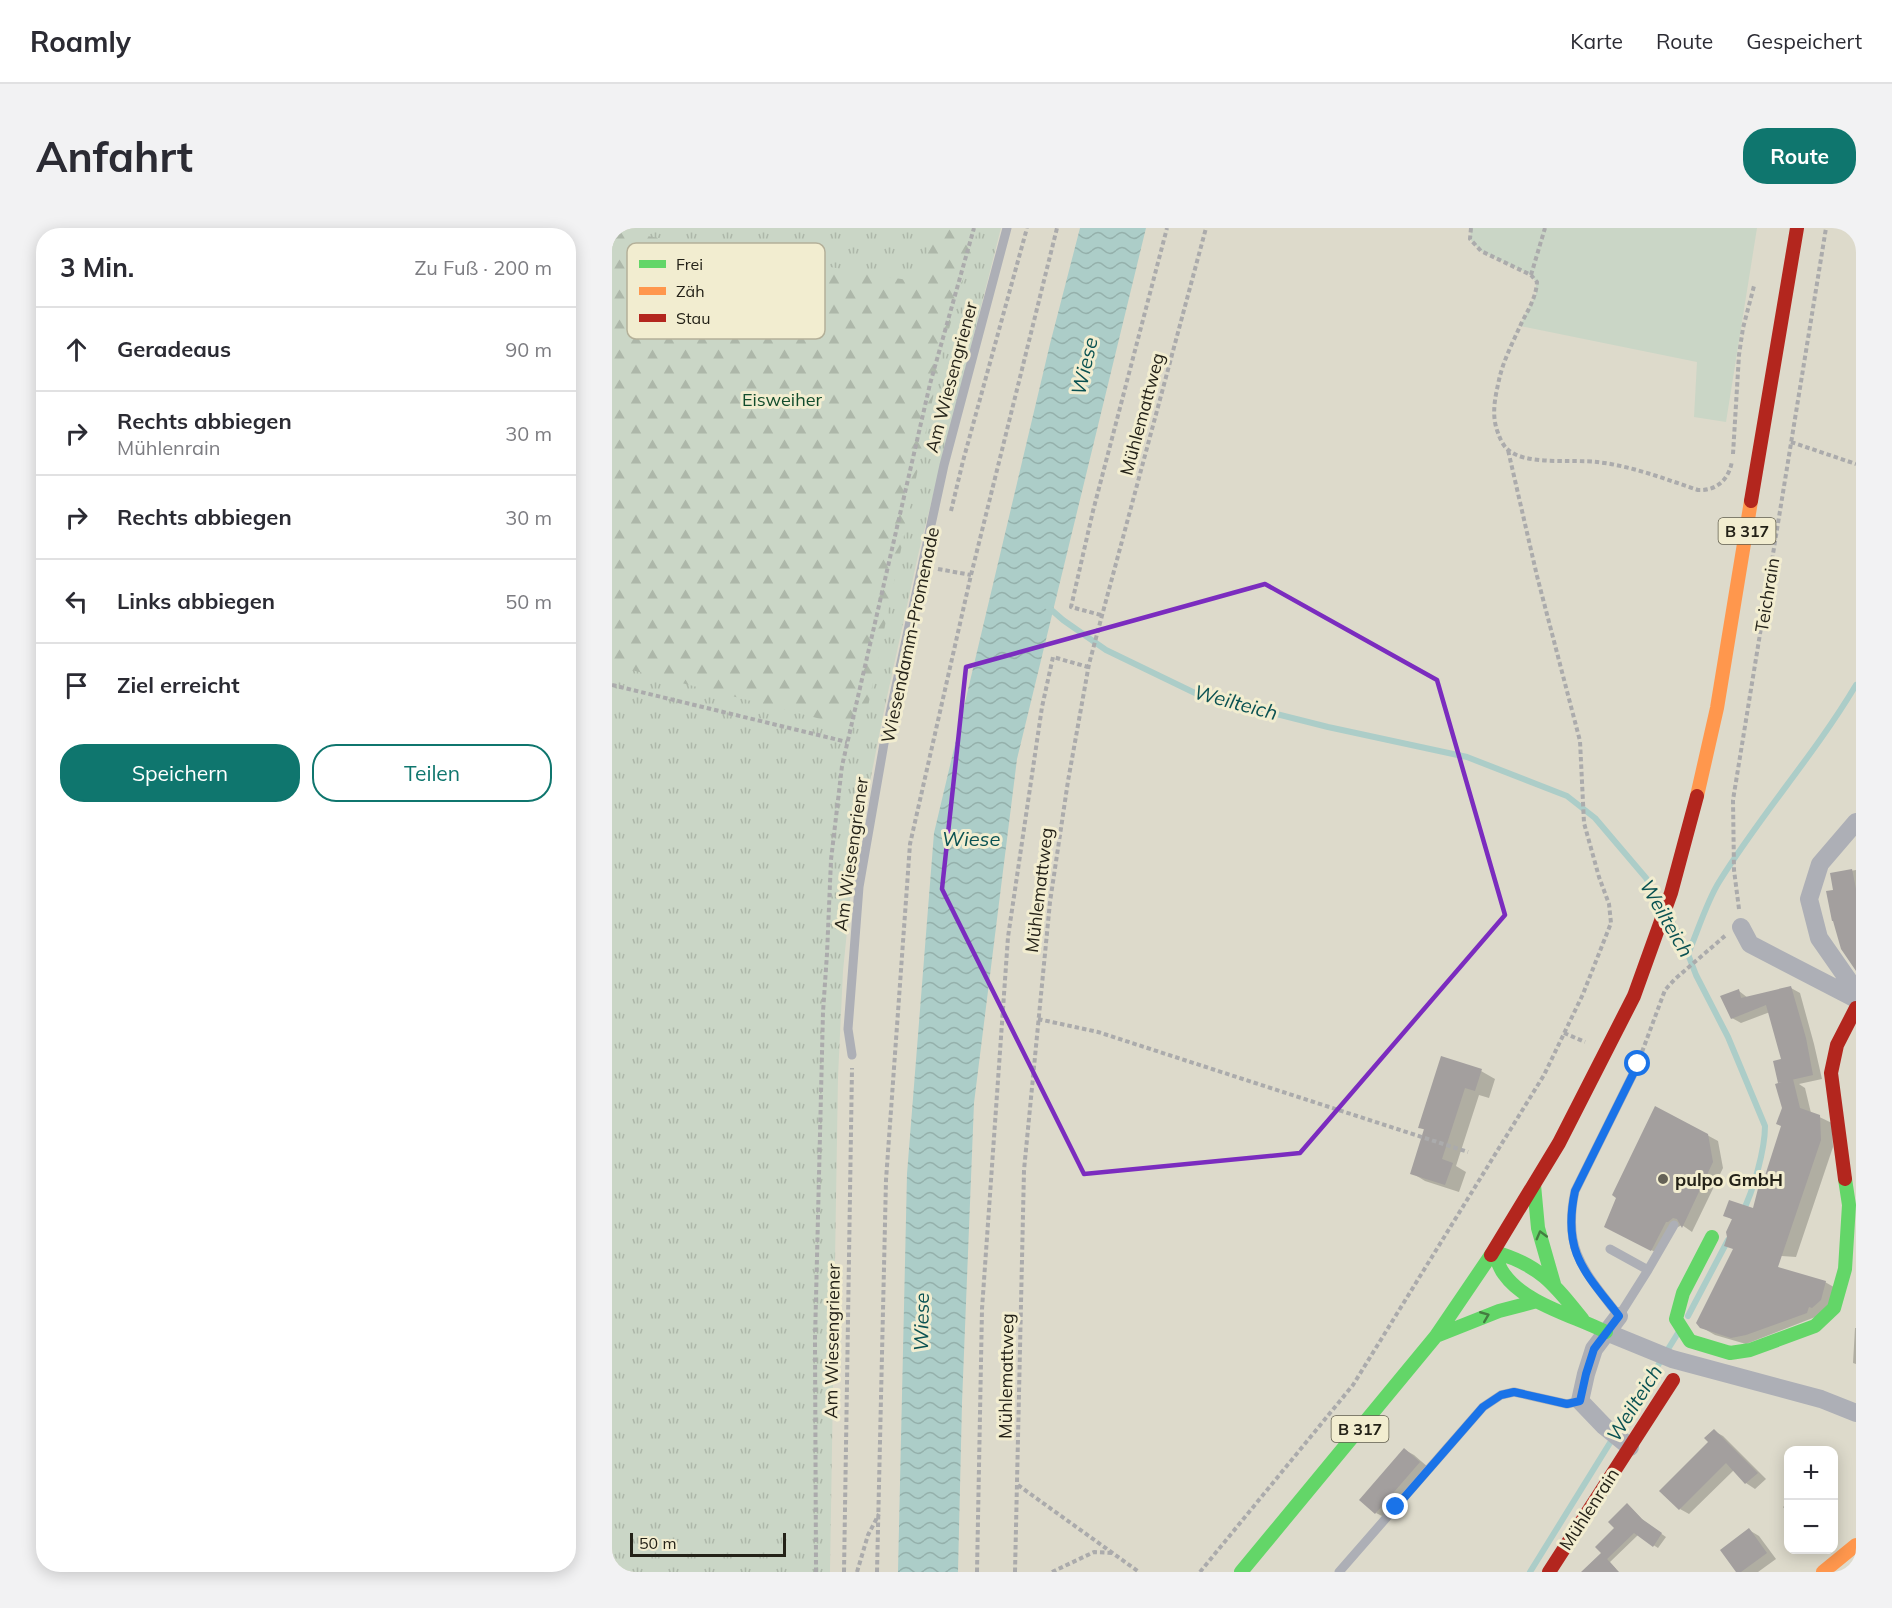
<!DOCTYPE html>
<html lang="de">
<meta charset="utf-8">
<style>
:root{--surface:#fff;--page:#f2f2f3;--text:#2b2b33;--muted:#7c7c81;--line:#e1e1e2;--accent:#0f766e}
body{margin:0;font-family:Mulish,sans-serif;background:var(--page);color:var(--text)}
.controls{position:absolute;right:18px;bottom:18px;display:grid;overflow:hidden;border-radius:12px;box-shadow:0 3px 15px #0003}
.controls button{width:54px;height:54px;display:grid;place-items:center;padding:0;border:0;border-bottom:2px solid var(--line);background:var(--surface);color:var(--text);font:30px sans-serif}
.scale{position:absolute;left:18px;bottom:15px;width:156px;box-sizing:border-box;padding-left:6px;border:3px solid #242218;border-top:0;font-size:16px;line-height:21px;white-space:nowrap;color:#242218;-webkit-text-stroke:4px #f2edd0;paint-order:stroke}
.stop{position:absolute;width:18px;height:18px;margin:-14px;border:4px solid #1a73e8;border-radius:50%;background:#fff}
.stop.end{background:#1a73e8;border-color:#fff;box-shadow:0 2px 6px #0008}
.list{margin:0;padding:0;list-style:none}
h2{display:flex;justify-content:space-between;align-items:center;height:78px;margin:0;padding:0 24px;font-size:26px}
h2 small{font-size:20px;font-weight:400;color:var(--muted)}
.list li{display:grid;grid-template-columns:39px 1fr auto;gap:18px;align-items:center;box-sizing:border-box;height:84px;padding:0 24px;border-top:2px solid var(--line)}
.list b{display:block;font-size:22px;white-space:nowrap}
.list p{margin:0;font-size:20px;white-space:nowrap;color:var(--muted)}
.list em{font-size:20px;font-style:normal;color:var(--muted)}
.actions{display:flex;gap:12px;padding:18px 24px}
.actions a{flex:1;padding:14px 0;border:2px solid var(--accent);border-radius:24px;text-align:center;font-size:21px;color:var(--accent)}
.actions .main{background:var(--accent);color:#fff}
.icon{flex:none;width:33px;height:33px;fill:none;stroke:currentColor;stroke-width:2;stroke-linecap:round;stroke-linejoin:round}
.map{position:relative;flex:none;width:1244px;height:1344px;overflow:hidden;border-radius:24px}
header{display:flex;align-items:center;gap:36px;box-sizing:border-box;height:84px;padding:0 30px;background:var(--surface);border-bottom:2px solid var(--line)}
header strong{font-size:28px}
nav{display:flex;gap:33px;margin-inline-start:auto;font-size:21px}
.intro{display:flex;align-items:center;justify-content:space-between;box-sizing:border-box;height:144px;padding:0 36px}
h1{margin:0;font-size:42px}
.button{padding:15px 27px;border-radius:24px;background:var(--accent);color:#fff;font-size:21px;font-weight:700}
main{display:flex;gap:36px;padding:0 36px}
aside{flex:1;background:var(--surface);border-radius:24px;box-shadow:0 3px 15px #0003}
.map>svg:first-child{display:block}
.grass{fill:url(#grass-tufts)}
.forest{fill:url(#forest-firs)}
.garden{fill:#cad6c6}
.water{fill:url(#water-waves)}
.shadow{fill:#0003}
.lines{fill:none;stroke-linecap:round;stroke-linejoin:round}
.stream{stroke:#accdc8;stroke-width:6}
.building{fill:#a39f9e}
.path{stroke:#ababac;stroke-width:4;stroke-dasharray:4.5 3;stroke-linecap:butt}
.lane{stroke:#adafb6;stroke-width:9}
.street{stroke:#adafb6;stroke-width:18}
.fast{stroke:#63d668;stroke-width:14}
.slow{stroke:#ff974d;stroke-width:14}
.jam{stroke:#b3261e;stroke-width:14}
.oneway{stroke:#447c40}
.route{stroke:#1a73e8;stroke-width:8}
.marked{fill:none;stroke:#7b2cbf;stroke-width:4.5;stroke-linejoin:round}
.poi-dot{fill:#656257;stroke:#f2edd0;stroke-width:2}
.labels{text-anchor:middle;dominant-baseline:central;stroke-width:6;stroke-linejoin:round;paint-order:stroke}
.shield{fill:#f2edd0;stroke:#625f4f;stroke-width:1.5}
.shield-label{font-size:16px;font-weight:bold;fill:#242218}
.street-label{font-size:18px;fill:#242218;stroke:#f2edd0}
.park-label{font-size:18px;fill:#124c2b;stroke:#f2edd0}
.poi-label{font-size:18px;font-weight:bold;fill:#242218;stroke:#f2edd0;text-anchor:start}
.water-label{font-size:20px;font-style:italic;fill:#0a5252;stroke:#f2edd0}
.key{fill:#f2edd0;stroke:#b4b099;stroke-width:1.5}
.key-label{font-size:16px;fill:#242218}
</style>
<header>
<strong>Roamly</strong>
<nav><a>Karte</a><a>Route</a><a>Gespeichert</a></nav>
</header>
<div class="intro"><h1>Anfahrt</h1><a class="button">Route</a></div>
<main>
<aside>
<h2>3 Min.<small>Zu Fuß · 200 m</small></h2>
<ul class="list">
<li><svg class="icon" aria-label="ahead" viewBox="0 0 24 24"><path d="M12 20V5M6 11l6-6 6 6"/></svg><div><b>Geradeaus</b></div><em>90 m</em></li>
<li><svg class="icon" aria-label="right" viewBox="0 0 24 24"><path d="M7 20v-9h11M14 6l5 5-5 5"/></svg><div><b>Rechts abbiegen</b><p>Mühlenrain</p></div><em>30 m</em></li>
<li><svg class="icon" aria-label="right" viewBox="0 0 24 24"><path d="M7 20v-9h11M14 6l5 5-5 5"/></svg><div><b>Rechts abbiegen</b></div><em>30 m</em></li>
<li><svg class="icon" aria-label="left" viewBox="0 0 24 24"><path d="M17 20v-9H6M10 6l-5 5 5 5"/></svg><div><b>Links abbiegen</b></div><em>50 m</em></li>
<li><svg class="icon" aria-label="arrive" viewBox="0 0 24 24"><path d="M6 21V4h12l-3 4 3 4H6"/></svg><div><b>Ziel erreicht</b></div></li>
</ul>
<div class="actions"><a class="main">Speichern</a><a>Teilen</a></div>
</aside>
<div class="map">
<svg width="1244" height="1344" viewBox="0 0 1244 1344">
<defs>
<pattern id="grass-tufts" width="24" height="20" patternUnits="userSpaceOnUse" patternTransform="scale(1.5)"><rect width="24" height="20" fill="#cad6c6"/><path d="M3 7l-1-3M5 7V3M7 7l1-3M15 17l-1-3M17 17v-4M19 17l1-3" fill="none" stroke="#adb7a9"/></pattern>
<pattern id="forest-firs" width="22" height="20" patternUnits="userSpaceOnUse" patternTransform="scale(1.5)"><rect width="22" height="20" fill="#cad6c6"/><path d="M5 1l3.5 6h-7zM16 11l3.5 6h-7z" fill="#adb7a9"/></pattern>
<pattern id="water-waves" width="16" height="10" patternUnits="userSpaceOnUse" patternTransform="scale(1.5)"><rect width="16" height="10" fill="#accdc8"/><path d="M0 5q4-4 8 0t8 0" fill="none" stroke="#94b0ab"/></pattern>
</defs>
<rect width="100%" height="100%" fill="#dddacb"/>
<!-- grass -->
<path class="grass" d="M0,0H389L307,323L273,478L242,634L231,743L226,849L218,1344H0Z"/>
<!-- forest -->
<path class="forest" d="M323,0H366L331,122L251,502L0,437V2L307,54Z"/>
<!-- garden -->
<path class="garden" d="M859,0H1145L1114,194L1082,189L1085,134L908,98L924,66V54L919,47L869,23L858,11Z"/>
<!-- water -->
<path class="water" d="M468,0H534L405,531L362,875L350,1175L346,1344H286L295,946L322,605L438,116Z"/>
<!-- shadow -->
<path class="shadow" d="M1244,642V741L1222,663L1219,646Z
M1179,760L1188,765L1202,816L1210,851L1187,856L1193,860L1199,885L1220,895L1221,919L1184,1029L1140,1026L1121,992L1113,987L1142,982L1152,956L1171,898L1170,855L1167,854L1171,832L1158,784L1129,795L1120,790L1127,763L1136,770Z
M869,843L883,851L877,870L867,867L844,938L854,944L847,964L813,953L800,945L813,902L807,899Z
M1095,907L1106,913L1111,940L1080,1004L1070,997L1066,999L1064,998L1049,1027L1004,1004L1006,969Z
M1213,1054L1227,1062L1211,1086L1134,1116L1103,1107L1089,1099Z
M1243,1100H1244V1136L1241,1135Z
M1102,1203L1111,1208L1154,1251L1143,1261L1134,1255L1122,1242L1077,1286L1068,1281L1098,1214Z
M793,1222L802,1227L817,1240L774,1290L764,1285Z
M1176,1274V1286L1171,1279Z
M1019,1280L1034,1295L1054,1309L1046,1320L1026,1307L998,1334L1004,1341L1001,1344H972L991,1325L1004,1300Z
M1137,1302L1147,1308L1164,1331L1146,1344H1126Z"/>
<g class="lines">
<!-- stream -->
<path class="stream" d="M435,378L451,392L494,422L585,466L716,499L855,529L955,568L983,590L1034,650L1047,673
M1059,692L1071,713L1084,747L1116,809L1153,898C1153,922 1141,964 1130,985
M1076,726C1085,705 1095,673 1107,654C1149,586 1203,526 1244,457
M1076,1088L1116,1012
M918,1344L1066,1105"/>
</g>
<!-- building -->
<path class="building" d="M1240,641L1244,661V743L1229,721L1221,693H1220L1214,663L1221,662L1218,645Z
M1179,758L1194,810L1201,847L1166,855L1161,833L1169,831L1154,777L1119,791L1108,768L1127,761L1129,770Z
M829,828L870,841L863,863L853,860L830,931L841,935L833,957L798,946L812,901L806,900Z
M1181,851L1188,880L1208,887L1209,912L1166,1039L1214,1053L1209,1072L1200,1080L1197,1079L1195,1085L1134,1107L1119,1110L1088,1100L1084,1095L1121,1021L1112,1018L1115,1009L1114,1004L1120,991L1111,988L1117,972L1141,980L1148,953L1151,954L1169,898L1164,896L1170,880L1163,856Z
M1043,878L1096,906L1101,934L1070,1000L1065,991L1061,990L1056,994H1054L1039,1023L992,999L1004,970L1000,967Z
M1102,1201L1146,1245L1133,1256L1114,1235L1067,1282L1047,1263L1096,1214L1092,1210Z
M792,1220L808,1234L763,1286L747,1272Z
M1015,1275L1030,1291L1050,1305L1041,1319L1022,1305L995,1331L1007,1344H969L989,1325L983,1319L1002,1300L996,1294Z
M1137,1300L1155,1325L1129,1344H1124L1108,1322Z"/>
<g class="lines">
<!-- path -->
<path class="path" d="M859,0L858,11L869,23L919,47L925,54C924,70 916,82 909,96C901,114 891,133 887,152C883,170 879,187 886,205C888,211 891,217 895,221C913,238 961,231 985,234C1020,238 1053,251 1086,262C1105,263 1117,251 1120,233
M919,47L933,0
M1179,214L1244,236
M1121,226L1127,127L1131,100L1142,58
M339,283L351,233L415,0
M326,341L359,347
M489,387L459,379L481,283L555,0
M0,457L235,514
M1127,681L1122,642L1121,572L1214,0
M426,791L486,804L856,924
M952,805L973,814
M1030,824L1053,762L1063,751L1114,707
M406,1257L527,1344
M204,1344L203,1111L211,784L215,726L219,632L230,538L318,156L362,0
M232,1344L240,840
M245,1344L256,1307L267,1286
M265,1344L274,952L298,616L359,347L445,0
M365,1344L370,1081L396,709L430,479L441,429L476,439
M403,1344L412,942L438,674L456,553L477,436L594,0
M440,1344L482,1324L502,1325
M588,1344L741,1157L932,847L971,766L999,695L997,676L987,649L972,595L968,513L925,348L896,222"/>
<!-- lane -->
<path class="lane" d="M240,827L236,801L247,659L274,504L332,237L395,0
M998,1021L1036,1042L1007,1088C973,1044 950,1022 963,963L1026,836
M1036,1042L1062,997
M727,1344L871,1179L889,1167L902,1164L955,1176L968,1173"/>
<!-- street -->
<path class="street" d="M1244,594L1208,636L1197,671L1207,710L1244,763
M1129,699L1138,716L1244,771
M1007,1088L982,1121L974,1146L968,1173L992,1198L1018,1219
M994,1104L1060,1131L1209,1171L1244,1185"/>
<!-- fast -->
<path class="fast" d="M922,957L926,1000L942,1056
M1100,1009L1071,1065L1064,1091L1078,1113L1118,1125L1138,1122L1203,1098L1222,1080L1233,1041L1237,977L1233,951
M882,1024C885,1031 887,1040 892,1046C913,1076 963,1088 994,1104
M882,1024C927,1036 943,1057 971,1092
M824,1108L887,1083L925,1073
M629,1344L824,1108L879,1027"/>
<!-- slow -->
<path class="slow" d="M1085,568L1105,480L1139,273
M1211,1344L1244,1317"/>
<!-- jam -->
<path class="jam" d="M1139,273L1185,0
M1233,951L1219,845L1225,817L1244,780
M879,1027L947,915L1022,768L1059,665L1085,568
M937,1344L1061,1152"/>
</g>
<!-- one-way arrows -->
<defs><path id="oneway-chevron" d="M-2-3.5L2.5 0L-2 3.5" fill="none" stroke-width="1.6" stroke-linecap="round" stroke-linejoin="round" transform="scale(1.5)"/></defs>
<g class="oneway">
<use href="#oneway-chevron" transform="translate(929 1007) rotate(-105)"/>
<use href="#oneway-chevron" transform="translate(873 1088) rotate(-22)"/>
</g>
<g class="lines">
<!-- route -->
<path class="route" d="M784,1279L871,1179L889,1167L902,1164L955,1176L968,1173L974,1146L982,1121L1007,1088C972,1043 950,1024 963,963L1026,836"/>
</g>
<!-- marked area -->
<path class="marked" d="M653,356L825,452L893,687L688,925L472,946L330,661L354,439Z"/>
<!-- markers -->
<circle class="poi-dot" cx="1051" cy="951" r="6"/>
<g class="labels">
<!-- shield labels -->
<g class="shield">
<rect x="1106.5" y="290" width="57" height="26" rx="4.5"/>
<rect x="719.5" y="1188" width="57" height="26" rx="4.5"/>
</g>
<g class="shield-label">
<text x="1135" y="303">B 317</text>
<text x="748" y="1201">B 317</text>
</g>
<!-- street labels -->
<g class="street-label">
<text transform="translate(339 149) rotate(-75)">Am Wiesengriener</text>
<text transform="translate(530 186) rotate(-75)">Mühlemattweg</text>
<text transform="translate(1155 367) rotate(-81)">Teichrain</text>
<text transform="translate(298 407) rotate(-78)">Wiesendamm-Promenade</text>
<text transform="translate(239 626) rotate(-82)">Am Wiesengriener</text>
<text transform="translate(427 662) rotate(-83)">Mühlemattweg</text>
<text transform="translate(220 1113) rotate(-89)">Am Wiesengriener</text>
<text transform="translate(394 1148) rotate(-89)">Mühlemattweg</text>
<text transform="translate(977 1281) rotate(-57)">Mühlenrain</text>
</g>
<!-- park labels -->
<g class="park-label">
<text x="170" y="171">Eisweiher</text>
</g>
<!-- poi labels -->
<g class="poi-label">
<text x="1063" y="951">pulpo GmbH</text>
</g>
<!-- water labels -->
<g class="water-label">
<text transform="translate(472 138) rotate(-77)">Wiese</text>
<text transform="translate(624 474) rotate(15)">Weilteich</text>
<text x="359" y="610">Wiese</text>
<text transform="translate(1055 690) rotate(60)">Weilteich</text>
<text transform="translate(309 1094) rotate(-89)">Wiese</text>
<text transform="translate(1022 1175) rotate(-58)">Weilteich</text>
</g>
</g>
<!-- legend -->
<rect x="15" y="15" width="198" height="96" rx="9" class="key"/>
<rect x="27" y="32" width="27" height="8" fill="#63d668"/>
<rect x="27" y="59" width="27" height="8" fill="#ff974d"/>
<rect x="27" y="86" width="27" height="8" fill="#b3261e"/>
<g class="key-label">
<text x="64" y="42">Frei</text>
<text x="64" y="69">Zäh</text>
<text x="64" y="96">Stau</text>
</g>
</svg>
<div class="controls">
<button>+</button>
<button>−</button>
</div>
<div class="scale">50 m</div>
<div class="stop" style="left:1026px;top:836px"></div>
<div class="stop end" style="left:784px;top:1279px"></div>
</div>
</main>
